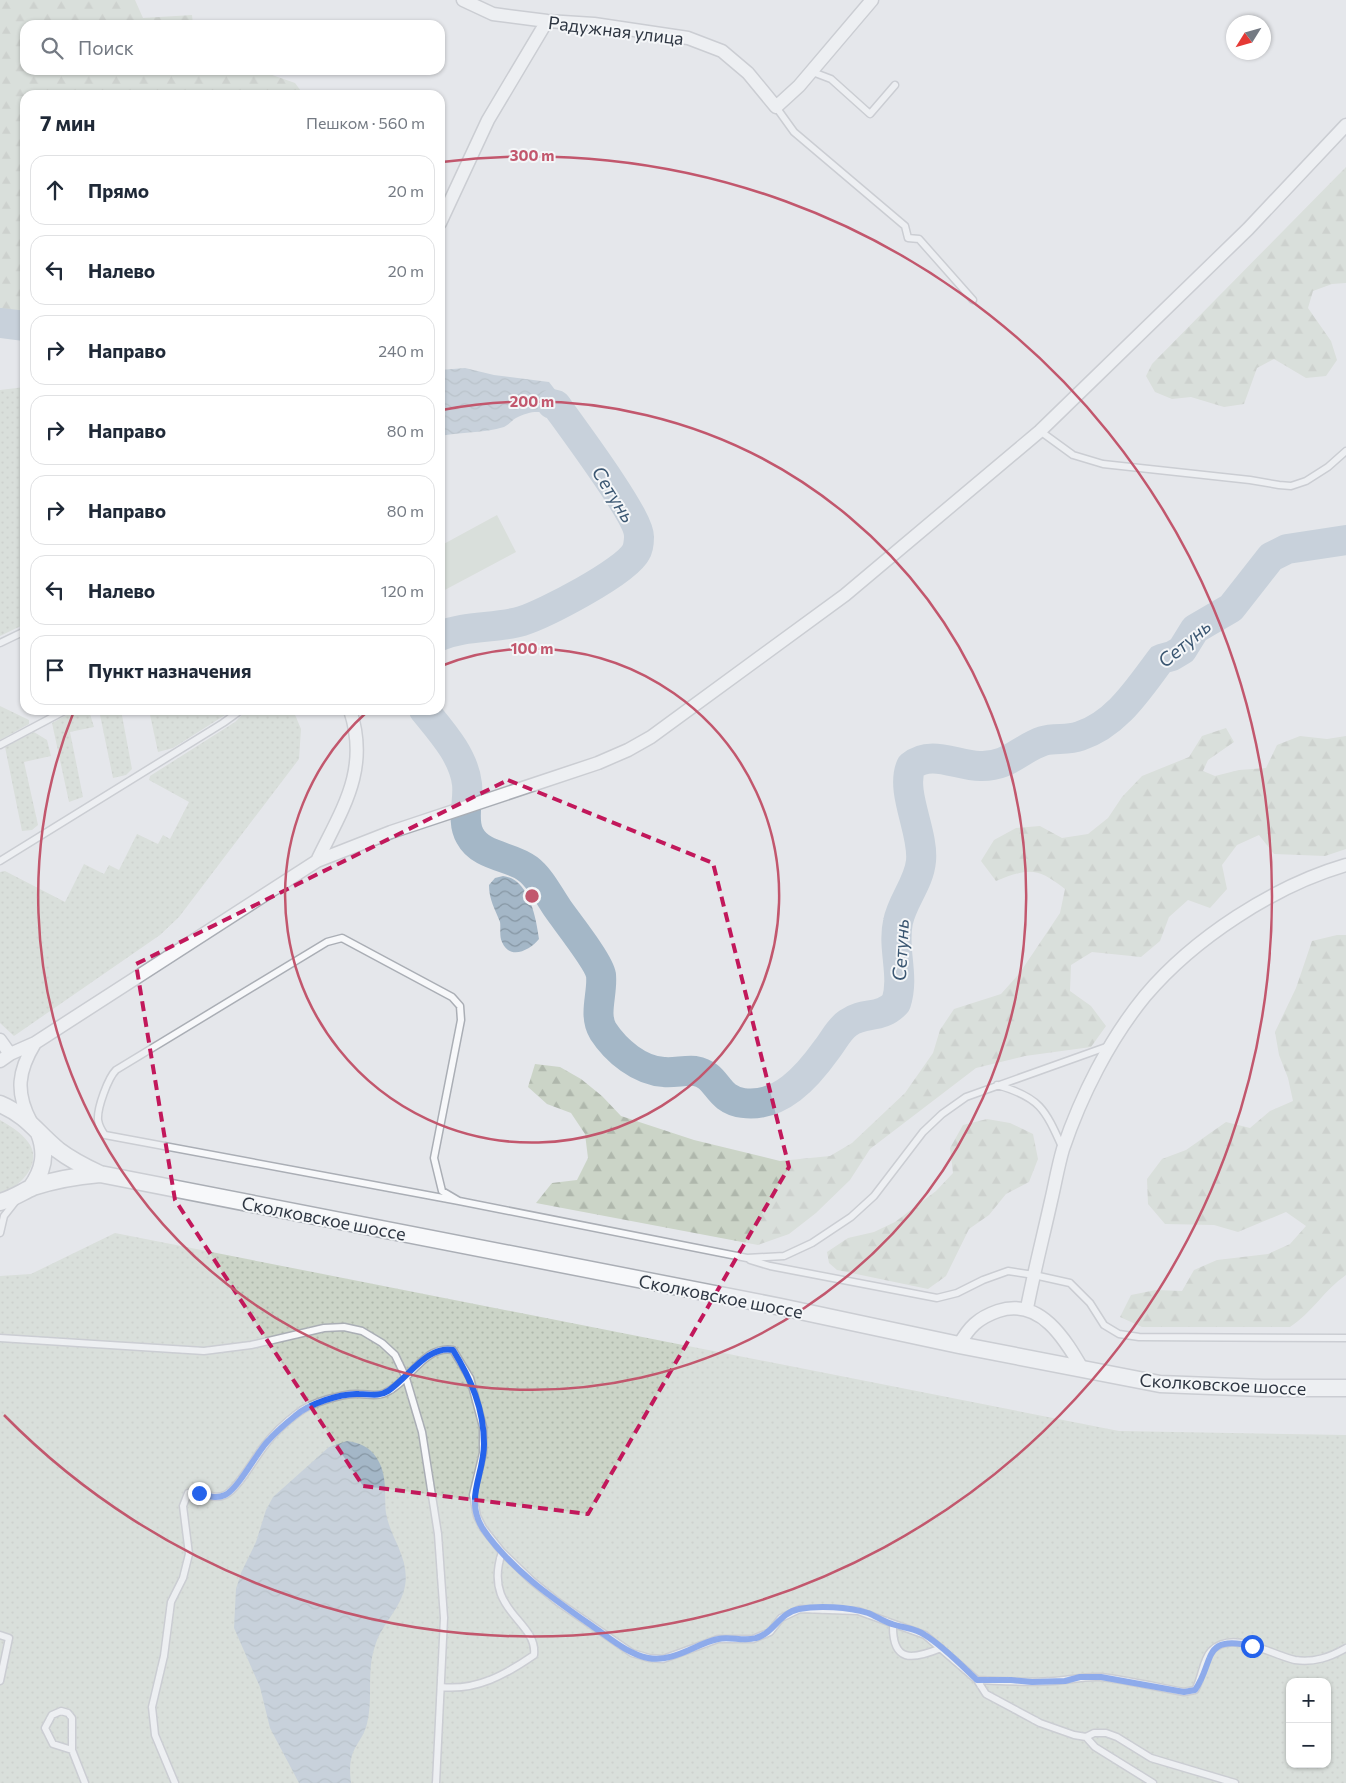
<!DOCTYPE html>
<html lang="ru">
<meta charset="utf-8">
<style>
:root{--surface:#fff;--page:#f2f2f3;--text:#1f2937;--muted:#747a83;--line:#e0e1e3}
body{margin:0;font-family:Commissioner,sans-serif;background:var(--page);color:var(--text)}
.controls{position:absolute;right:15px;bottom:15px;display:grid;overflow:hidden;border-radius:10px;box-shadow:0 1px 4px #0004}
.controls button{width:45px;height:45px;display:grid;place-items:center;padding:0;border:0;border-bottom:1px solid var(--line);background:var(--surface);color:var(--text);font:25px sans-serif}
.compass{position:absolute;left:1226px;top:15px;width:45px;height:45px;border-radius:50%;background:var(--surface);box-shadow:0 1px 4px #0004;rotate:233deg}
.stop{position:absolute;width:15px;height:15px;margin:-11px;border:4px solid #2563eb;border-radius:50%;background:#fff}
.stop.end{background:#2563eb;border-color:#fff;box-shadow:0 1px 5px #0008}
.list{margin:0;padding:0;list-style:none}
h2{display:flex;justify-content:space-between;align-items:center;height:65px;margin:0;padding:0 20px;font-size:21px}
h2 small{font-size:16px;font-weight:400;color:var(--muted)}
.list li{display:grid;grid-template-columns:32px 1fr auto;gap:15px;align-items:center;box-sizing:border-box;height:70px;margin:0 10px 10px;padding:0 10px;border:1px solid var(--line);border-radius:15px}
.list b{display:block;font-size:19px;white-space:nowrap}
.list em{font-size:16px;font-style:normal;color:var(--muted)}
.icon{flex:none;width:28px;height:28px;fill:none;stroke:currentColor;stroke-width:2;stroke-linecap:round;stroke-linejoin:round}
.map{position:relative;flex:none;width:1346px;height:1783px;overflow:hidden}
.search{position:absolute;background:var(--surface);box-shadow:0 1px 4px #0004;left:20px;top:20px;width:425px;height:55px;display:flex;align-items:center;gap:12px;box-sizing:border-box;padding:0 18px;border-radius:15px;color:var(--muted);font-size:19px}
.panel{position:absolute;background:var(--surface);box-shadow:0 1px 4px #0004;left:20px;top:90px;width:425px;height:625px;border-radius:15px}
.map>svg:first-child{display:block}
.grass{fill:url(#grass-dots);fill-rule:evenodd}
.forest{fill:url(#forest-firs)}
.pitch{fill:#cbd4c7}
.water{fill:url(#water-waves)}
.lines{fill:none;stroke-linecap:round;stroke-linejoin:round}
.river{stroke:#a4b7c7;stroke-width:30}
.service-casing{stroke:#aaaeb5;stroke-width:9}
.minor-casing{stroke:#aaaeb5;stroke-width:15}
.tertiary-casing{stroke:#aaaeb5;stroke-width:19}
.service{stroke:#f7f8fa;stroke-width:6}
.minor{stroke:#f7f8fa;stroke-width:12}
.tertiary{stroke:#f7f8fa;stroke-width:16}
.route{stroke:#2563eb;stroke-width:6}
.marked{fill:none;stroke:#c2185b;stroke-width:4;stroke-dasharray:10 6;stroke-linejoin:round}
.ring{fill:none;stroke:#c2576d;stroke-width:2.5}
.labels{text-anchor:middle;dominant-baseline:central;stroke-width:4;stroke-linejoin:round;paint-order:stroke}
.street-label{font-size:18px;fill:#2e3642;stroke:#f4f6f8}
.water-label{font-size:19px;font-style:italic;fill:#3b5772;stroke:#f4f6f8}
.centre{fill:#c2576d;stroke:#f4f6f8;stroke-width:2.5}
.ring-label{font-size:15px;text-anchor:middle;font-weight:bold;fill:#c2576d;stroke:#f4f6f8;stroke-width:4;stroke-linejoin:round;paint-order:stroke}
</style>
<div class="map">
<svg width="1346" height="1783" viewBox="0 0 1346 1783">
<defs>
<pattern id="grass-dots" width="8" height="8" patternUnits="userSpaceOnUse" patternTransform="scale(1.25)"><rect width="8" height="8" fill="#cbd4c7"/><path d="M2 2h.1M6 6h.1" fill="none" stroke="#afb7ac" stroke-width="1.8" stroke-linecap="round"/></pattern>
<pattern id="forest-firs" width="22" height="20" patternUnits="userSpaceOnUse" patternTransform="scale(1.25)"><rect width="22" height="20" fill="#cbd4c7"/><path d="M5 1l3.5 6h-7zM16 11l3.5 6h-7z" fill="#afb7ac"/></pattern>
<pattern id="water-waves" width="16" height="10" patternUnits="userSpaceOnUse" patternTransform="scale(1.25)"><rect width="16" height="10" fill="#a4b7c7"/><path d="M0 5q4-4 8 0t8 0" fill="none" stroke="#8696a3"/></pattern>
</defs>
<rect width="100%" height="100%" fill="#e5e7eb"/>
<!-- grass -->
<path class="grass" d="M25,387V624L0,636V390Z
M0,706L29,720V724L0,740Z
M76,710H83L90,714L94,727L70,732L83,797L69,802L52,723Z
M99,710H121L132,769L126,775L113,778Z
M149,710H233L173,748L158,752Z
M247,710H293L301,729L299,759L179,917L160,935L14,1036L0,1023V872L5,871L65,902L84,864L104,874L109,865L119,870L137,834L158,844L163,835L170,839L189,802L149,780L150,776L235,722Z
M34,732L47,740L51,756L24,762L38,825L32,830L22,831L5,747Z
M0,1120C10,1126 21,1132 28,1142C44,1162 20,1189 0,1192Z
M115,1233L1119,1431L1346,1435V1783H0V1276L31,1274ZM1290,1682H1327V1764H1290Z"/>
<!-- forest -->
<path class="forest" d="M0,0H135L143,18L192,15L193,25H25V70H258L295,83L304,95H25V326L0,323Z
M1346,167V283L1332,284L1313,291L1308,308L1331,341L1337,360L1326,376L1306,378L1274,359L1257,368L1244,404L1224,407L1191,397L1172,399L1155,392L1146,376L1152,364Z
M1226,728L1234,742L1208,760L1203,771L1215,776L1239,770L1266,768L1277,745L1300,736L1327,739L1346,736V849L1325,856L1274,854L1259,835L1237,845L1222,865L1227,889L1210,908L1188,900L1169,917L1160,941L1141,957L1092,952L1071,965L1070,991L1091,1006L1106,1026L1091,1047L1025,1056L976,1068L870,1149L850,1180L816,1213L789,1234L758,1245L536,1203L552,1183L577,1180L588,1158L585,1134L571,1113L547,1104L528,1087L535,1064L560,1067L581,1079L602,1096L621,1116L694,1140L780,1161L830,1156L852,1143L905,1093L933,1053L940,1030L954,1009L1001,994L1019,974L1060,913L1065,889C1037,867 1029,868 996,881L981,861L994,840L1016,828L1040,826L1062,838L1088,834L1108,818L1122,797L1142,776L1189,757L1202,736Z
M1337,935H1346V1275C1324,1290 1312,1313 1290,1327H1142L1120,1317L1131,1295L1156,1290L1182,1291L1194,1270L1217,1260L1268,1254L1290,1244L1306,1226L1286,1212L1238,1232L1214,1225L1165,1224L1148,1204L1147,1179L1162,1159L1186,1150L1226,1122L1250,1128L1270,1111L1293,1101L1288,1078L1279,1055L1275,1032L1296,988L1312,941Z
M987,1119L1010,1123L1033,1134L1038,1159L1029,1182L1006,1194L989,1215L969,1229L946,1276L928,1289L837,1270L829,1263L827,1252L848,1238L874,1232L895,1222L936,1191L953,1173L950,1148L963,1125Z"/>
<!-- pitch -->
<path class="pitch" d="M497,515L516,552L441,592L440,546Z"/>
<!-- water -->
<path class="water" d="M465,368L494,375L549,382L587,431L569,438C553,416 544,404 516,418C512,420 509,425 504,427C484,433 461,432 440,436V370Z
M503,876C529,879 536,917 539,939C530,950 510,961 502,942C499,936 501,928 500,922C495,909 489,900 489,885L495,878Z
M347,1441C359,1443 369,1446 376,1457C388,1474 384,1494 386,1513C390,1538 410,1558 405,1586C401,1608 383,1623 376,1643C366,1670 373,1693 368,1719C363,1747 346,1744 351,1783H299L270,1728L260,1687L234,1628L236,1589L241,1573L256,1542L266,1510L273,1497L329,1447Z"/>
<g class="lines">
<!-- river -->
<path class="river" d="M0,323L25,326
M440,636C466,625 495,629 522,621C544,614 626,572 636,552C638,549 639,541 639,537C640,518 571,426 556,405L552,404
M424,710C441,731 464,756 467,784C469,801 461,821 470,836C481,857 512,856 528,869C541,879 549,896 558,909C567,922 599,962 601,975C603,994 593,1014 603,1031C616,1051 640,1071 664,1072C674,1073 685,1070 695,1071C719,1075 715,1099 743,1103C780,1108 807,1077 827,1049C834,1040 839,1029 848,1023C865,1011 880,1020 896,1003C905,976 892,949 898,922C902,901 919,883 921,861C924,832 900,792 911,766C931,749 957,766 980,766C1009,767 1019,749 1043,741C1055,737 1067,741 1080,736C1117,724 1139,688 1161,659L1172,656L1182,650L1195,629L1231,608L1271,557L1287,549L1346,540"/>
<!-- service casing -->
<g class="service-casing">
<path id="service" d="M810,71L831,79L870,114L895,85
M776,107L794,132L905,226L908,238L919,239L973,300
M1040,431L1073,455L1103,464L1250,480L1279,485L1291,486L1306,481L1328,467L1346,451
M0,643L25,631
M0,745L66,710
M0,861L223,723L241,710
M997,1085C1040,1097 1045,1109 1063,1149
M459,1201L105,1135C101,1130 99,1126 98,1120C97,1108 108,1078 116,1070L327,942L342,938L452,997L460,1006L461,1020L434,1158L442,1191L459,1201L747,1258L784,1256L812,1243L851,1217L874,1196L923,1132L942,1114L966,1097L1106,1047
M0,1233L4,1216L15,1202
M750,1260L770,1266L937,1298L957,1293L983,1280L1008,1271L1034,1275L1070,1283L1090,1303L1104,1325L1119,1334L1139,1337L1346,1338
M0,1338L204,1351L251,1345L324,1328L344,1327L362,1331L382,1343L395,1355L406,1378L422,1432L438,1534L444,1618L436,1783
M893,1624C892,1663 912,1660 941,1648
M0,1635L9,1638L0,1681
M977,1680C1003,1681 1029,1683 1054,1681C1070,1680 1084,1676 1100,1677C1128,1680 1156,1687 1184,1692L1195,1690C1202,1679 1202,1661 1211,1651C1233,1629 1271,1655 1295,1660C1314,1663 1330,1657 1346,1648
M441,1687C476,1691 505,1675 534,1655C538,1620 482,1612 502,1552
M1086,1737L1095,1747L1153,1783
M72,1750L53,1744L45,1728L52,1715L61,1711L68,1713L72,1718V1750L85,1783
M175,1783L155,1735L152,1707L164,1656L171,1602L183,1578L189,1554L183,1506L188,1493C201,1490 212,1501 225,1495C238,1489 255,1457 265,1445C274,1433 286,1422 298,1413C310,1403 343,1393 359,1394C368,1394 376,1397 385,1393C409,1383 423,1345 453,1350L470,1378L483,1427V1453L473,1495L477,1516L483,1528L502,1552L531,1580L558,1602L632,1653L649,1658L663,1659L718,1639H753L770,1632L781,1618L800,1609L858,1611L925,1635L977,1680L986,1694L1040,1723L1074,1735L1086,1737L1094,1733H1106L1117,1737L1151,1758L1235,1783"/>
</g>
<!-- minor casing -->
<g class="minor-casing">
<path id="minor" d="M463,0L493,14L547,21L594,24L688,38L722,51L748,73L776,107L799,86L872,0
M440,223L488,120L547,21
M317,861C342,809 370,770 350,710
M0,1040L10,1054
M0,1061L10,1054L35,1043L317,861L391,832L598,763L628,750L651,737L845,595L1040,431L1248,229L1346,125
M31,1122C15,1092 18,1071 35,1043
M1027,1308C1034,1272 1043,1237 1051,1201C1055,1184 1058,1166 1063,1149C1081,1096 1109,1040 1145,996C1194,938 1274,886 1346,865
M959,1345C969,1327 978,1318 998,1311C1040,1297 1065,1339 1083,1370"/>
</g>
<!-- tertiary casing -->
<g class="tertiary-casing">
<path id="tertiary" d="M0,1104C28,1116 36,1132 58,1150C71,1160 85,1167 100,1174
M31,1188C44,1170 47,1153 39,1133
M0,1202C12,1199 22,1192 33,1187C54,1180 77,1176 100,1174L781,1307L959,1345L1160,1384L1263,1388H1346"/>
</g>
<!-- service -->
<use href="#service" class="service"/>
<!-- minor -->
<use href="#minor" class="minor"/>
<!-- tertiary -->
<use href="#tertiary" class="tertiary"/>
</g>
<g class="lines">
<!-- route -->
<path class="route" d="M199,1493C208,1496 216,1499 225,1495C238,1489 256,1454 267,1442C276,1432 285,1424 295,1416C308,1404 341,1393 359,1394C369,1394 379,1397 388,1391C408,1378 427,1345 453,1350C471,1379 484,1409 484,1444C484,1475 464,1499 483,1529C511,1570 555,1600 595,1628C611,1639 628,1654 648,1658C673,1663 695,1644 718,1639C730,1636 744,1642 756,1638C774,1633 779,1613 799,1609C819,1605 848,1607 868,1613C876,1616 884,1622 892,1624C903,1628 915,1628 925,1635C944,1647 960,1664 977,1680H1011L1032,1682L1065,1681L1080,1677H1101L1184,1692L1195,1690C1215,1662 1201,1634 1252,1646"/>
</g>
<!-- marked area -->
<path d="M0 0H1346V1783H0ZM508,780L713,863L789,1167L588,1514L363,1486L175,1200L136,964Z" fill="#e5e7eb" fill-opacity=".55" fill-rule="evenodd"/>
<path class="marked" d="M508,780L713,863L789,1167L588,1514L363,1486L175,1200L136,964Z"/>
<!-- distance rings -->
<g class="ring">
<path d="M441 666A247 247 0 1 1 368 711"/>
<path d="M442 410A494 494 0 1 1 74 711"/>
<path d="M442 162A740 740 0 1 1 4 1415"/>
</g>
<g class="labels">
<!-- street labels -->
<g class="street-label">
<text transform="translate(616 30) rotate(7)">Радужная улица</text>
<text transform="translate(324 1218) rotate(11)">Сколковское шоссе</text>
<text transform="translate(721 1296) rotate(11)">Сколковское шоссе</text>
<text transform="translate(1223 1384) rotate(3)">Сколковское шоссе</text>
</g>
<!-- water labels -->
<g class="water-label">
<text transform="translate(614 494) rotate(58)">Сетунь</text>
<text transform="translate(1184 643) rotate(-40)">Сетунь</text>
<text transform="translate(900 950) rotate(-87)">Сетунь</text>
</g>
</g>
<circle cx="532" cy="896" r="8" class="centre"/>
<g class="ring-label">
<text x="532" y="161">300 m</text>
<text x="532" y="407">200 m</text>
<text x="532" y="654">100 m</text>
</g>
</svg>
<div class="controls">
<button>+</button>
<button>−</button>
</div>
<svg class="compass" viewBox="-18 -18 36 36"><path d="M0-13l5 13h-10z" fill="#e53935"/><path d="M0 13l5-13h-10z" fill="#747a83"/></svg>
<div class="stop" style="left:1252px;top:1646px"></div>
<div class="stop end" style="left:199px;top:1493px"></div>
<div class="search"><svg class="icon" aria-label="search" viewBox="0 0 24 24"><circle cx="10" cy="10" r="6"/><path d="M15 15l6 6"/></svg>Поиск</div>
<section class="panel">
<h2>7 мин<small>Пешком · 560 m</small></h2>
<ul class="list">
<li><svg class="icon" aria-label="ahead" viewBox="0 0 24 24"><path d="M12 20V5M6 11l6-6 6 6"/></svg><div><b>Прямо</b></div><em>20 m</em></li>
<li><svg class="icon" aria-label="left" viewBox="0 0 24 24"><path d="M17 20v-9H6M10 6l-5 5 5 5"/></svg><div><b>Налево</b></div><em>20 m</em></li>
<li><svg class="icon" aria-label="right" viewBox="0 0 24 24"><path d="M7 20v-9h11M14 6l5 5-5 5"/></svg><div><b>Направо</b></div><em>240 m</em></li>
<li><svg class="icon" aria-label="right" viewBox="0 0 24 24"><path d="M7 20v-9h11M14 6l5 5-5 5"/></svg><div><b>Направо</b></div><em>80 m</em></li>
<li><svg class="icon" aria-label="right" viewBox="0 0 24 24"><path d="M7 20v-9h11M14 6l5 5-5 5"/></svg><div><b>Направо</b></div><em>80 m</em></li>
<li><svg class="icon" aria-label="left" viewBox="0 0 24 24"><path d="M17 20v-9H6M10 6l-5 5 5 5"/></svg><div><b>Налево</b></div><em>120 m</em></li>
<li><svg class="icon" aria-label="arrive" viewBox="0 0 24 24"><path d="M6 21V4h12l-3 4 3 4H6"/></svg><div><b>Пункт назначения</b></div></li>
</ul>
</section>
</div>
